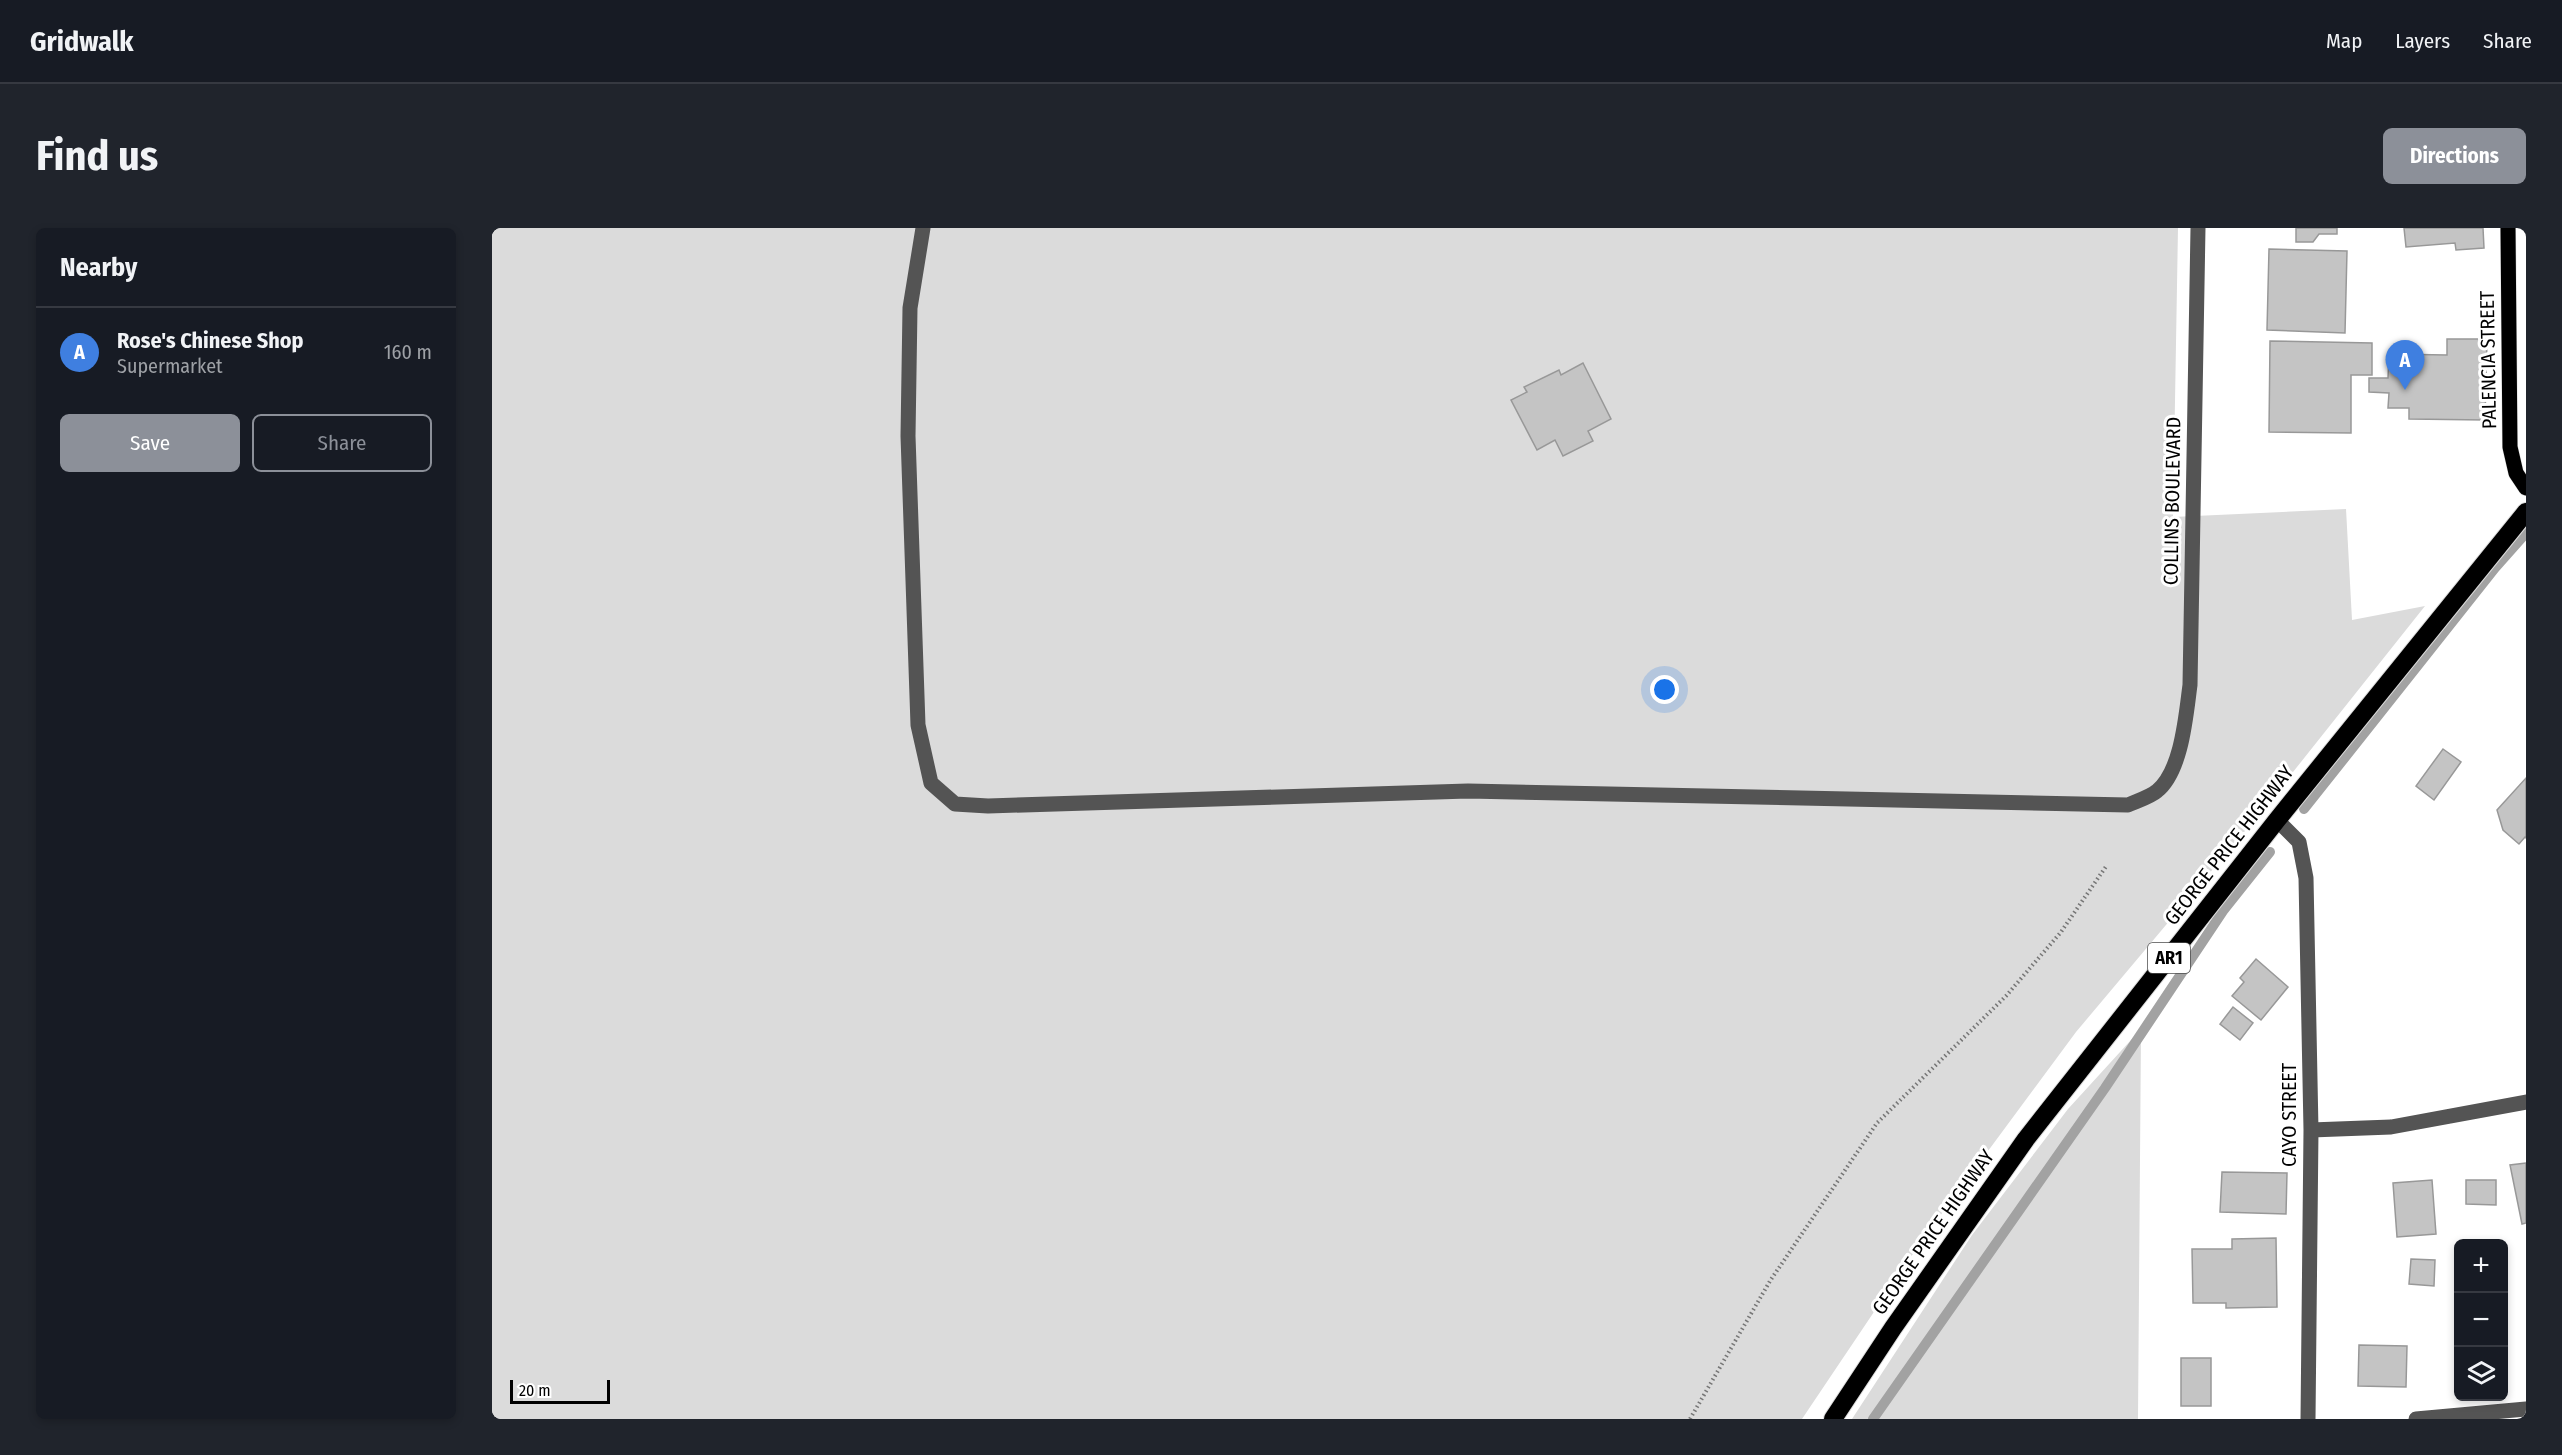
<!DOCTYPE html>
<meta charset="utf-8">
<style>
:root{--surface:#171b24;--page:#20242c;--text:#f1f3f6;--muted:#9ea1a6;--line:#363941;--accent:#8c9099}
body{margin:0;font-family:"Fira Sans Condensed",sans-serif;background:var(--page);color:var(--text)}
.controls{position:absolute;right:18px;bottom:18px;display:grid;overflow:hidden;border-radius:9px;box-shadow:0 3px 9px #0003}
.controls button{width:54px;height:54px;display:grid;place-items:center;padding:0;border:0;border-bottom:2px solid var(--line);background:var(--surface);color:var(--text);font:30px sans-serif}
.scale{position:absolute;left:18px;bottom:15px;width:100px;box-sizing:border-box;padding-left:6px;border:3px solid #000;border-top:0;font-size:16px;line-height:21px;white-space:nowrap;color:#000;-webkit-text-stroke:4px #fff;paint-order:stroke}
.you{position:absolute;left:1173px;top:462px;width:21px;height:21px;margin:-15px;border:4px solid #fff;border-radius:50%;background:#1a73e8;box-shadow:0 0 0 9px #1a73e833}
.badge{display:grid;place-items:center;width:39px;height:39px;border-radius:50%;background:var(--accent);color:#fff;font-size:20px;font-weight:700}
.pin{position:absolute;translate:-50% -50px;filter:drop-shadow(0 2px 3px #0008)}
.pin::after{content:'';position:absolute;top:32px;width:21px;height:18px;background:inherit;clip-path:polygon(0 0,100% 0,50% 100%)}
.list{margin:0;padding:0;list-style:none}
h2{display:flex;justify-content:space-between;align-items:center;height:78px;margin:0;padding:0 24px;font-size:26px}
h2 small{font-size:20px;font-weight:400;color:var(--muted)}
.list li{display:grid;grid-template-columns:39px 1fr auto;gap:18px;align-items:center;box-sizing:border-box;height:90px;padding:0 24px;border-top:2px solid var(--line)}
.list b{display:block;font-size:22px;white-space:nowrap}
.list p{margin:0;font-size:20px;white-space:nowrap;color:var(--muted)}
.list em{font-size:20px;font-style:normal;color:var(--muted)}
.actions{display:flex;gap:12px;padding:18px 24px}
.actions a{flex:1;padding:14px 0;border:2px solid var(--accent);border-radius:9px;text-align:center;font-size:21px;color:var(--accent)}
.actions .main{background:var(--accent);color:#fff}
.icon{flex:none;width:33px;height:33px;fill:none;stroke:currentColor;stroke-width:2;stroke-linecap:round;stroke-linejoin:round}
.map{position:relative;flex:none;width:2034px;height:1191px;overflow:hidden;border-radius:9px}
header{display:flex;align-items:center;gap:36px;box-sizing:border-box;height:84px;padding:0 30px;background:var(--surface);border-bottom:2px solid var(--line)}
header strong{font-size:28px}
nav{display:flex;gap:33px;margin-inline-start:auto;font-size:21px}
.intro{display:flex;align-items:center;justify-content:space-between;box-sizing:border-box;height:144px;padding:0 36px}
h1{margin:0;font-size:42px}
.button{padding:15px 27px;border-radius:9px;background:var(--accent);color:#fff;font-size:21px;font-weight:700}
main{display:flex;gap:36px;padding:0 36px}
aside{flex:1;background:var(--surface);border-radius:9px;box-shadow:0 3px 9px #0003}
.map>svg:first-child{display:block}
.green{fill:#dbdbdb}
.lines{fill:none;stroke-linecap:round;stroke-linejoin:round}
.stream{stroke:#a2a2a2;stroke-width:10}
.building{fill:#c4c4c4;stroke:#989898;stroke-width:1.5}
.major-casing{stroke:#dbdbdb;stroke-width:16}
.highway-casing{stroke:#dbdbdb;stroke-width:20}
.path{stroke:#767676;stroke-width:4;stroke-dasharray:1.5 3;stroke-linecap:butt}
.minor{stroke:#545454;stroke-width:15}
.major{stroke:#000;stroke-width:15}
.highway{stroke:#000;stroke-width:18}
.labels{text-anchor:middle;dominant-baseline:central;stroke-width:6;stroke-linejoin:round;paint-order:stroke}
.shield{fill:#fff;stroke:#4c4c4c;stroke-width:1.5}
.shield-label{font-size:18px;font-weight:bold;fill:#000}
.street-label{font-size:20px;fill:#000;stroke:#fff}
</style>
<header>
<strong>Gridwalk</strong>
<nav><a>Map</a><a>Layers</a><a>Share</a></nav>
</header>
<div class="intro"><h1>Find us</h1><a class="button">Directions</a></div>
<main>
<aside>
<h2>Nearby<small></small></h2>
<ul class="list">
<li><span class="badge" style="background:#3f7fe0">A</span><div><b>Rose's Chinese Shop</b><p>Supermarket</p></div><em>160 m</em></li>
</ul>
<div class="actions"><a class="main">Save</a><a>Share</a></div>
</aside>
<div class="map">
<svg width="2034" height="1191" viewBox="0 0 2034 1191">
<rect width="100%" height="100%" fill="#fff"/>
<!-- green -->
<path class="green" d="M0,0H1686L1681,289L1854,281L1860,392L1933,378L1774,578L1584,804L1431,1011L1310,1191H0Z
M1649,801L1646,1191H1360L1480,1007L1576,881Z"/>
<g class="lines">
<!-- stream -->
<path class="stream" d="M1812,581L2003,340L2034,305
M1381,1191L1613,860L1731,683L1778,624"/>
</g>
<!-- building -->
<path class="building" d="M1804,0H1845V6H1827L1821,14H1804Z
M1912,0H1991L1992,20L1964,22L1963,15L1914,19Z
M1777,21L1855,23L1853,105L1775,102Z
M1955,111H1995L1993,192L1917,191V180H1896L1897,165L1877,164V150H1896L1897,126L1955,127Z
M1778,113L1880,115V147H1859V205L1777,204Z
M1091,135L1119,191L1096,203L1101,213L1071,228L1063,212L1045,222L1019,172L1035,164L1032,159L1067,142L1069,147Z
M1951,521L1969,534L1942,572L1924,558Z
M2034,550V610L2033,609L2027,616L2011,602L2005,582Z
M1764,731L1796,759L1769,792L1740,768L1752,754L1748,750Z
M1741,779L1761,795L1748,812L1728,796Z
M2034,935V995L2030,996L2018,937Z
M1730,944L1795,945L1794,986L1728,984Z
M1940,952L1944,1006L1905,1009L1901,955Z
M1974,952H2004V977L1974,976Z
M1784,1010L1785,1079L1734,1080V1075H1701L1700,1021H1740V1011Z
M1919,1031L1943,1032L1942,1058L1917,1056Z
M1867,1117L1915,1118L1914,1159L1866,1158Z
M1689,1130H1719V1178H1689Z"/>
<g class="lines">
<!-- major casing -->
<g class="major-casing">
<path id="major" d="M2016,0L2018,219L2024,245L2034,260"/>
</g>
<!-- highway casing -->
<g class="highway-casing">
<path id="highway" d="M1341,1191L1401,1100L1534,911L1785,592L2034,284"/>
</g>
<!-- path -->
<path class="path" d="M1198,1191L1278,1053L1385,895L1514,768L1569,704L1615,637"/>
<!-- minor -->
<path class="minor" d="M431,0L418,80L416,208L426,497L439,555L463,576L496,578L976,563L1636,577C1645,573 1658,569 1665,563C1690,543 1694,486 1698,457L1706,0
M1785,592L1807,614L1814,650L1819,902L1816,1191
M1819,902L1899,899L2034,874
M1924,1191L2034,1181"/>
<!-- major -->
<use href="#major" class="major"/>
<!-- highway -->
<use href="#highway" class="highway"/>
</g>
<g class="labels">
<!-- shield labels -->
<rect class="shield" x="1656" y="715" width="42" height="30" rx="4.5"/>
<g class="shield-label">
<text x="1677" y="730">AR1</text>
</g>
<!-- street labels -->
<g class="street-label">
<text transform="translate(1996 132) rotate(-91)">PALENCIA STREET</text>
<text transform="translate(1680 273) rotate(-89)">COLLINS BOULEVARD</text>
<text transform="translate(1737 617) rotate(-52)">GEORGE PRICE HIGHWAY</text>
<text transform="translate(1797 887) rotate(-90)">CAYO STREET</text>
<text transform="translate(1441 1004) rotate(-55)">GEORGE PRICE HIGHWAY</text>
</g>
</g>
</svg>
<div class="controls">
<button>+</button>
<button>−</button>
<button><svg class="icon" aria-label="layers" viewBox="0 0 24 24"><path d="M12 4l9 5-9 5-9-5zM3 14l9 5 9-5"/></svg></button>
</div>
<div class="scale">20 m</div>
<div class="you"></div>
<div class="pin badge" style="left:1913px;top:162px;background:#3f7fe0">A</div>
</div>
</main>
